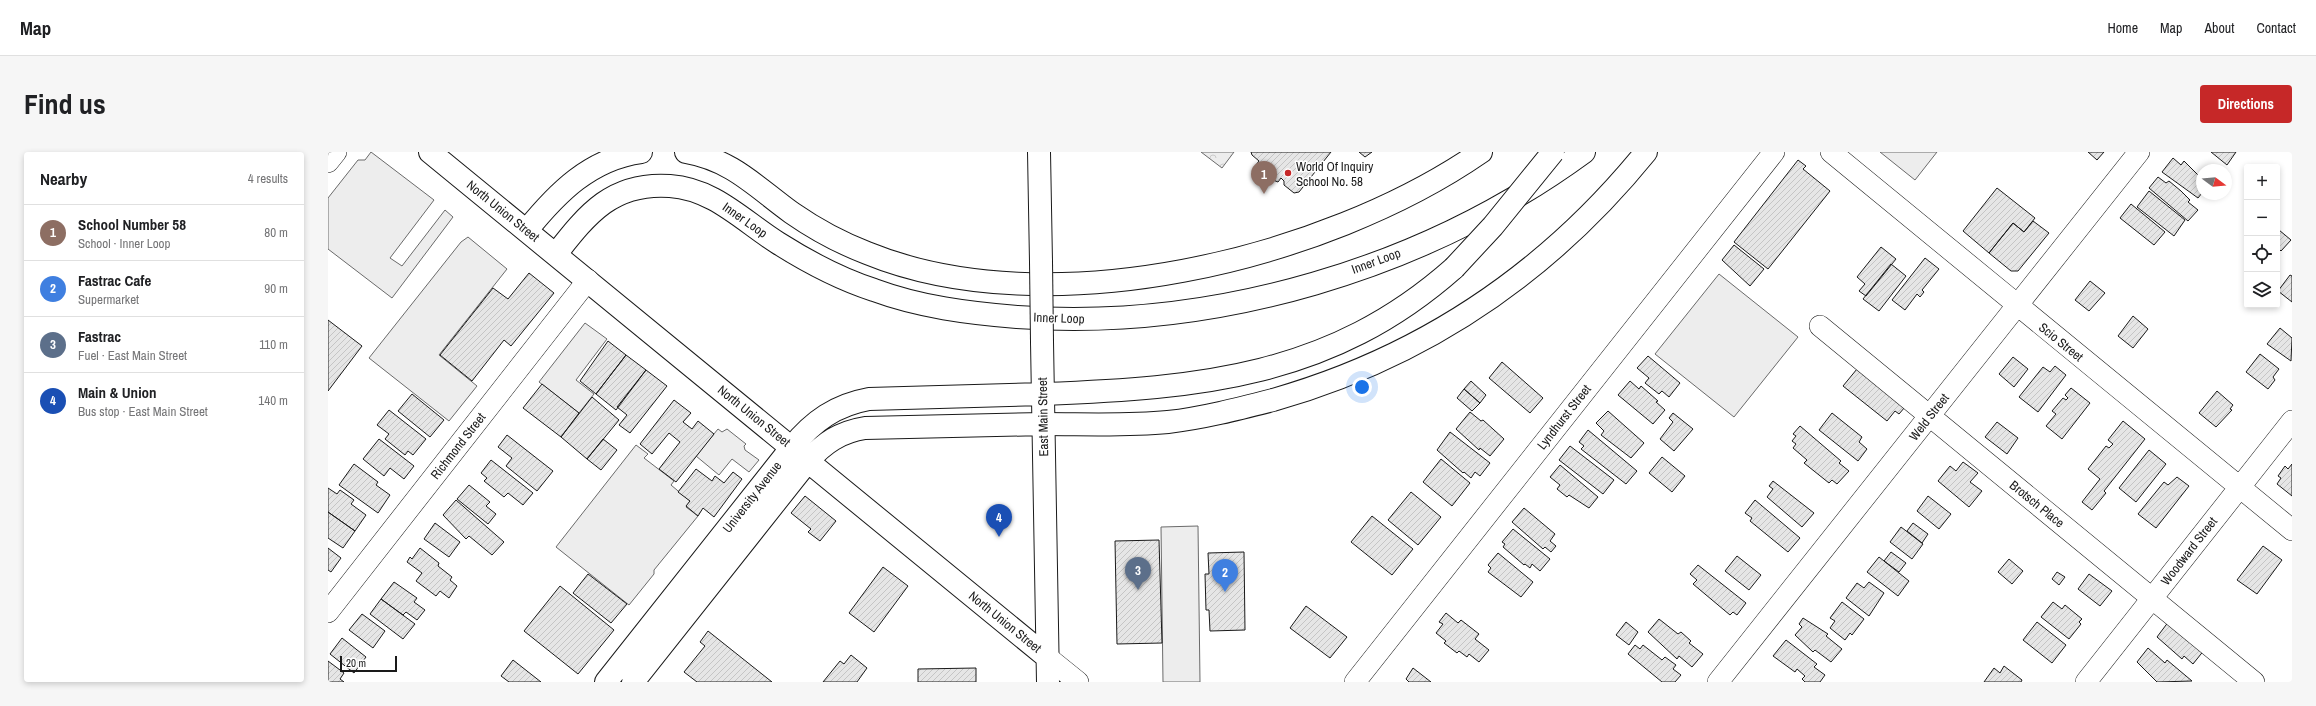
<!DOCTYPE html>
<meta charset="utf-8">
<style>
:root{--surface:#fff;--page:#f6f6f6;--text:#202124;--muted:#757577;--line:#e0e0e0;--accent:#c62828}
body{margin:0;font-family:"Archivo Narrow",sans-serif;background:var(--page);color:var(--text)}
.controls{position:absolute;right:12px;top:12px;display:grid;overflow:hidden;border-radius:4px;box-shadow:0 2px 6px #0003}
.controls button{width:36px;height:36px;display:grid;place-items:center;padding:0;border:0;border-bottom:1px solid var(--line);background:var(--surface);color:var(--text);font:20px sans-serif}
.compass{position:absolute;left:1868px;top:12px;width:36px;height:36px;border-radius:50%;background:var(--surface);box-shadow:0 2px 6px #0003;rotate:106deg}
.scale{position:absolute;left:12px;bottom:10px;width:57px;box-sizing:border-box;padding-left:4px;border:2px solid #1a1a1a;border-top:0;font-size:11px;line-height:14px;white-space:nowrap;color:#1a1a1a;-webkit-text-stroke:3px #fff;paint-order:stroke}
.you{position:absolute;left:1034px;top:235px;width:14px;height:14px;margin:-10px;border:3px solid #fff;border-radius:50%;background:#1a73e8;box-shadow:0 0 0 6px #1a73e833}
.badge{display:grid;place-items:center;width:26px;height:26px;border-radius:50%;background:var(--accent);color:#fff;font-size:13px;font-weight:700}
.pin{position:absolute;translate:-50% -33px;filter:drop-shadow(0 1px 2px #0008)}
.pin::after{content:'';position:absolute;top:21px;width:14px;height:12px;background:inherit;clip-path:polygon(0 0,100% 0,50% 100%)}
.list{margin:0;padding:0;list-style:none}
h2{display:flex;justify-content:space-between;align-items:center;height:52px;margin:0;padding:0 16px;font-size:17px}
h2 small{font-size:13px;font-weight:400;color:var(--muted)}
.list li{display:grid;grid-template-columns:26px 1fr auto;gap:12px;align-items:center;box-sizing:border-box;height:56px;padding:0 16px;border-top:1px solid var(--line)}
.list b{display:block;font-size:15px;white-space:nowrap}
.list p{margin:0;font-size:13px;white-space:nowrap;color:var(--muted)}
.list em{font-size:13px;font-style:normal;color:var(--muted)}
.icon{flex:none;width:22px;height:22px;fill:none;stroke:currentColor;stroke-width:2;stroke-linecap:round;stroke-linejoin:round}
.map{position:relative;flex:none;width:1964px;height:530px;overflow:hidden;border-radius:4px}
header{display:flex;align-items:center;gap:24px;box-sizing:border-box;height:56px;padding:0 20px;background:var(--surface);border-bottom:1px solid var(--line)}
header strong{font-size:19px}
nav{display:flex;gap:22px;margin-inline-start:auto;font-size:14px}
.intro{display:flex;align-items:center;justify-content:space-between;box-sizing:border-box;height:96px;padding:0 24px}
h1{margin:0;font-size:28px}
.button{padding:10px 18px;border-radius:4px;background:var(--accent);color:#fff;font-size:14px;font-weight:700}
main{display:flex;gap:24px;padding:0 24px}
aside{flex:1;background:var(--surface);border-radius:4px;box-shadow:0 2px 6px #0003}
.map>svg:first-child{display:block}
.built{fill:#ededed;stroke:#6a6a6a}
.forest{fill:url(#forest-crowns);stroke:#6a6a6a}
.building{fill:url(#building-hatch);stroke:#1a1a1a}
.lines{fill:none;stroke-linecap:round;stroke-linejoin:round}
.minor-casing{stroke:#1a1a1a;stroke-width:22}
.major-casing{stroke:#1a1a1a;stroke-width:24}
.highway-casing{stroke:#1a1a1a;stroke-width:24}
.minor{stroke:#fff;stroke-width:21}
.major{stroke:#fff;stroke-width:22}
.highway{stroke:#fff;stroke-width:22}
.major-bridge-casing{stroke:#1a1a1a;stroke-width:24;stroke-linecap:butt}
.highway-bridge-casing{stroke:#1a1a1a;stroke-width:24;stroke-linecap:butt}
.major-bridge{stroke:#fff;stroke-width:22}
.highway-bridge{stroke:#fff;stroke-width:22}
.poi-dot{fill:#c62828;stroke:#fff;stroke-width:1.5}
.labels{text-anchor:middle;dominant-baseline:central;stroke-width:3;stroke-linejoin:round;paint-order:stroke}
.poi-label{font-size:13px;fill:#1a1a1a;stroke:#fff;text-anchor:start}
.street-label{font-size:13px;fill:#1a1a1a;stroke:#fff}
</style>
<header>
<strong>Map</strong>
<nav><a>Home</a><a>Map</a><a>About</a><a>Contact</a></nav>
</header>
<div class="intro"><h1>Find us</h1><a class="button">Directions</a></div>
<main>
<aside>
<h2>Nearby<small>4 results</small></h2>
<ul class="list">
<li><span class="badge" style="background:#8d6e63">1</span><div><b>School Number 58</b><p>School · Inner Loop</p></div><em>80 m</em></li>
<li><span class="badge" style="background:#3f7fe0">2</span><div><b>Fastrac Cafe</b><p>Supermarket</p></div><em>90 m</em></li>
<li><span class="badge" style="background:#5c6f8a">3</span><div><b>Fastrac</b><p>Fuel · East Main Street</p></div><em>110 m</em></li>
<li><span class="badge" style="background:#1a4fb4">4</span><div><b>Main &amp; Union</b><p>Bus stop · East Main Street</p></div><em>140 m</em></li>
</ul>
</aside>
<div class="map">
<svg width="1964" height="530" viewBox="0 0 1964 530">
<defs>
<pattern id="forest-crowns" width="20" height="18" patternUnits="userSpaceOnUse"><rect width="20" height="18" fill="#ededed"/><path d="M2 6a3 3 0 1 1 6 0M12 15a3 3 0 1 1 6 0" fill="none" stroke="#cbcbcb"/></pattern>
<pattern id="building-hatch" width="6" height="6" patternUnits="userSpaceOnUse"><rect width="6" height="6" fill="#e6e6e6"/><path d="M-1 1l2-2M0 6l6-6M5 7l2-2" fill="none" stroke="#c5c5c5"/></pattern>
</defs>
<rect width="100%" height="100%" fill="#fff"/>
<!-- built -->
<path class="built" d="M43,0L106,48L62,106L74,114L117,58L125,65L64,146L0,97V46L30,8H37Z
M1552,0H1609L1587,28Z
M140,85L179,117L111,203L149,234L121,269L41,206L133,90Z
M1391,122L1470,185L1406,265L1327,202Z
M257,171L279,187L248,228L266,242L251,261L211,230Z
M390,277L394,280L399,277L418,292L416,294L417,298L431,308L421,320L404,307L391,323L368,304Z
M308,293L320,302L316,306L346,329L343,333L362,349L358,355L370,364L326,418V422L301,453L228,395Z
M870,374L872,530H835L833,375Z"/>
<!-- forest -->
<path class="forest" d="M873,0H906L894,16Z"/>
<!-- building -->
<path class="building" d="M923,0H1003L971,40L966,41L956,33V29L953,26L950,30L935,24L928,13L931,9L924,3Z
M1031,0H1044L1037,5Z
M1760,0H1776L1769,8Z
M1883,0H1908L1899,13Z
M1845,6L1853,13L1856,9L1874,27V41L1870,46L1834,20Z
M1470,8L1478,14L1475,17L1502,39L1440,117L1406,90Z
M1830,25L1838,31L1841,29L1853,39L1862,48L1860,50L1870,58L1860,69L1821,36Z
M1669,36L1707,66L1696,80L1685,71L1661,101L1635,79Z
M1821,39L1857,68L1846,84L1809,55Z
M1803,52L1837,80L1826,93L1792,66Z
M1705,69L1721,81L1690,119H1683L1661,101L1685,71L1696,80Z
M1951,78L1963,88L1953,99L1949,95V80Z
M1406,93L1436,117L1422,134L1394,108Z
M1553,95L1568,107L1538,144L1531,139L1537,132L1529,125Z
M1597,106L1611,117L1594,138L1596,140L1592,145L1589,142L1577,158L1564,148Z
M1563,112L1578,124L1551,159L1535,147Z
M201,121L226,141L183,194L176,188L144,229L112,203L165,136L180,147Z
M1962,123L1964,124V150L1950,139Z
M1762,129L1777,141L1761,159L1747,148Z
M1805,164L1820,177L1805,196L1790,184Z
M0,168L34,194L0,239Z
M1952,176L1964,186L1963,209L1939,192Z
M280,189L298,203L268,242L252,229Z
M1932,202L1951,217L1945,225L1947,228L1940,237L1918,220Z
M298,203L318,218L288,258L268,242Z
M1320,204L1352,231L1341,245L1334,239L1331,242L1317,231L1321,226L1309,216Z
M1685,205L1700,217L1686,235L1671,222Z
M1174,210L1215,246L1202,261L1161,226Z
M1727,214L1738,223L1710,260L1691,245L1715,215L1722,220Z
M1529,217L1577,255L1571,262L1567,259L1559,269L1515,234Z
M318,218L339,234L302,281L291,273L299,263L289,255Z
M1143,229L1158,243L1152,251L1136,237Z
M1302,229L1311,237L1313,234L1330,249L1328,250L1337,258L1325,272L1290,243Z
M214,232L251,261L233,285L195,256Z
M1743,236L1762,251L1734,287L1718,274L1728,262L1724,259L1735,246L1738,248L1740,246L1737,243Z
M1136,237L1152,251L1144,259L1129,246Z
M1889,239L1905,253L1902,257L1904,258L1888,275L1871,261Z
M84,242L116,268L102,285L70,259Z
M264,245L291,268L259,307L233,285Z
M346,248L363,261L355,270L364,277L370,269L386,282L348,330L331,317L352,290L341,281L324,302L312,292Z
M61,258L98,287L85,303L80,299L77,303L57,287L61,282L49,273Z
M1280,259L1316,291L1303,306L1273,283L1276,279L1268,271Z
M1142,260L1153,269L1155,268L1176,287L1162,304L1152,296L1151,298L1128,277Z
M1345,261L1365,277L1346,299L1332,287L1345,270L1341,266Z
M1504,261L1534,285L1531,290L1539,297L1530,309L1491,278Z
M1795,269L1817,287L1776,339L1778,341L1764,358L1754,350L1772,327L1760,317L1778,294L1781,296L1785,292L1780,288Z
M1669,270L1690,286L1679,302L1657,285Z
M1472,274L1513,309L1511,311L1521,319L1509,332L1504,328L1501,331L1476,311L1479,308L1465,296L1468,292L1464,289L1468,284L1465,282Z
M1260,278L1309,319L1298,332L1253,297L1256,294L1251,290Z
M1122,280L1162,311L1152,324L1147,320L1143,326L1136,320L1135,321L1109,298Z
M179,283L225,319L209,339L178,314L184,306L170,295Z
M51,287L86,314L76,327L62,316L56,324L35,307Z
M275,287L289,298L273,318L259,307Z
M1242,294L1286,328L1275,342L1231,308Z
M1821,298L1838,312L1808,350L1791,336Z
M1334,305L1357,324L1344,340L1321,321Z
M1113,307L1142,331L1124,354L1095,330Z
M163,308L205,341L195,353L180,341L176,345L156,329L159,326L153,321Z
M1635,310L1650,321L1642,330L1654,339L1641,355L1610,329L1622,314L1628,319Z
M26,312L50,330L48,333L62,343L50,361L11,333Z
M1964,312V344L1949,332L1953,326L1950,324L1957,314L1960,317Z
M1232,313L1270,345L1261,356L1241,343L1239,345L1229,337L1232,333L1222,325Z
M368,317L384,329L387,324L396,331L405,320L414,327L386,365L375,356L370,364L358,354L362,349L350,340Z
M1849,325L1861,334L1828,376L1810,362L1836,330L1840,333Z
M1445,329L1486,361L1474,375L1439,345L1445,337L1441,334Z
M141,333L162,350L158,354L168,362L160,372L129,347Z
M0,336L9,342L12,338L26,348L23,352L38,363L27,379L0,360Z
M1083,340L1113,365L1090,393L1060,368Z
M477,344L508,369L492,389L480,380L483,377L463,361Z
M1600,344L1623,362L1611,377L1589,359Z
M128,348L176,390L164,403L141,384L138,387L115,363Z
M1427,348L1472,386L1460,400L1422,369L1424,366L1417,361Z
M1196,356L1227,382L1222,389L1228,394L1223,400L1217,395L1215,397L1184,370Z
M0,360L27,379L15,396L0,386Z
M1044,364L1085,397L1064,423L1023,390Z
M107,371L132,390L121,405L96,387Z
M1585,371L1600,382L1594,391L1579,379Z
M1573,375L1595,392L1584,407L1562,390Z
M1185,377L1222,407L1212,419L1204,412L1202,416L1197,412L1196,413L1175,395L1177,392L1174,390Z
M831,388L834,491L789,492L787,389Z
M1935,394L1954,408L1929,442L1909,428Z
M0,396L13,406L3,420L0,418Z
M92,396L111,411L110,414L124,425L122,428L129,434L121,446L112,439L108,444L88,429L94,421L79,410L82,405L84,407Z
M916,400L917,478L882,479L881,458H878L877,422H881L880,401Z
M1563,400L1578,411L1571,420L1556,409Z
M1170,401L1205,430L1193,445L1160,420L1163,416L1160,413Z
M1409,404L1433,423L1421,438L1397,419Z
M1551,405L1581,429L1570,444L1539,420Z
M1681,407L1695,419L1684,432L1670,420Z
M1370,413L1418,451L1409,463L1405,460L1402,463L1365,432L1369,428L1362,422Z
M555,415L580,434L546,480L521,461Z
M1729,420L1737,425L1731,433L1724,427Z
M260,422L299,452L283,471L245,441Z
M1761,422L1784,439L1772,454L1750,437Z
M66,430L89,446L86,450L97,458L89,468L78,460L75,463L53,447Z
M1541,430L1556,441L1541,464L1518,446L1529,431L1536,436Z
M232,434L286,478L250,522L196,479Z
M53,447L87,472L75,487L42,462Z
M1514,450L1536,467L1524,483L1522,481L1517,488L1502,476L1507,469L1502,466Z
M1725,450L1734,457L1737,453L1754,467L1751,470L1753,472L1741,487L1713,465Z
M978,454L1019,485L1002,506L962,476Z
M1118,461L1130,471L1133,468L1151,482L1147,487L1161,498L1151,510L1141,502L1139,505L1131,499L1129,501L1116,491L1118,489L1108,481L1115,472L1111,470Z
M34,462L57,479L45,496L21,478Z
M1475,466L1500,482L1498,484L1514,497L1503,510L1487,498L1485,500L1467,483L1474,475L1471,472Z
M1331,467L1350,482L1353,480L1363,489L1361,491L1375,502L1364,515L1351,504L1349,507L1320,480Z
M1841,469L1877,497L1865,512L1856,504L1854,507L1829,485Z
M1298,470L1310,480L1301,493L1288,483Z
M1709,470L1738,493L1724,511L1695,488Z
M380,479L444,530H369L356,520L377,494L372,490Z
M14,486L38,505L26,521L2,502Z
M1458,488L1489,512L1486,515L1497,523L1492,530H1477L1474,527L1477,524L1469,517L1467,520L1445,504Z
M1307,493L1312,497L1315,493L1334,508L1337,505L1348,513L1345,517L1353,523L1347,530H1334L1300,502Z
M1820,496L1837,511L1839,508L1864,529L1829,530L1809,510Z
M523,503L539,516L529,530H495L512,509L516,512Z
M185,508L213,530H181L173,524Z
M0,509L16,521L12,527L16,530H0Z
M1676,514L1694,528L1693,530H1656L1666,516L1672,521Z
M648,516V530H590V517Z
M1085,516L1103,530H1081L1078,527Z"/>
<g class="lines">
<!-- minor casing -->
<g class="minor-casing">
<path id="minor" d="M1503,0L1964,378
M0,10L8,0
M1492,174L1926,530
M0,460L260,128
M719,505L750,530
M1027,530L1446,0
M1390,530L1811,0
M1758,530L1964,269"/>
</g>
<!-- major casing -->
<g class="major-casing">
<path id="major" d="M102,0L719,505
M711,0L713,110
M714,190L720,530
M278,530L464,295C485,269 508,253 541,247L715,242
M305,530L480,309C496,291 512,280 537,276L716,272"/>
</g>
<!-- highway casing -->
<g class="highway-casing">
<path id="highway" d="M358,0C404,8 428,35 464,61C487,77 513,91 539,101C720,175 997,108 1153,0
M199,78C229,41 262,7 313,0
M228,102C260,61 285,30 342,34C386,37 415,69 450,91C480,110 512,127 546,138C592,155 640,161 689,165C886,179 1096,117 1256,0
M715,242C872,236 1003,225 1126,116
M716,272C757,272 799,274 840,270C875,266 910,257 945,248C1096,205 1219,122 1318,0"/>
</g>
<!-- minor -->
<use href="#minor" class="minor"/>
<!-- major -->
<use href="#major" class="major"/>
<!-- highway -->
<use href="#highway" class="highway"/>
<!-- major-bridge casing -->
<g class="major-bridge-casing">
<path id="major-bridge" d="M713,110L714,190"/>
</g>
<!-- highway-bridge casing -->
<g class="highway-bridge-casing">
<path id="highway-bridge" d="M1126,116L1165,74L1225,0"/>
</g>
<!-- major-bridge -->
<use href="#major-bridge" class="major-bridge"/>
<!-- highway-bridge -->
<use href="#highway-bridge" class="highway-bridge"/>
</g>
<!-- markers -->
<circle class="poi-dot" cx="960" cy="21" r="4"/>
<g class="labels">
<!-- poi labels -->
<g class="poi-label">
<text x="968" y="14">World Of Inquiry<tspan x="968" dy="15">School No. 58</tspan></text>
</g>
<!-- street labels -->
<g class="street-label">
<text transform="translate(175 59) rotate(39)">North Union Street</text>
<text transform="translate(417 68) rotate(35)">Inner Loop</text>
<text transform="translate(1048 109) rotate(-20)">Inner Loop</text>
<text transform="translate(731 166) rotate(2)">Inner Loop</text>
<text transform="translate(1733 190) rotate(39)">Scio Street</text>
<text transform="translate(426 264) rotate(39)">North Union Street</text>
<text transform="translate(715 265) rotate(-91)">East Main Street</text>
<text transform="translate(1236 265) rotate(-52)">Lyndhurst Street</text>
<text transform="translate(1601 265) rotate(-52)">Weld Street</text>
<text transform="translate(130 294) rotate(-52)">Richmond Street</text>
<text transform="translate(424 345) rotate(-52)">University Avenue</text>
<text transform="translate(1709 352) rotate(39)">Brotsch Place</text>
<text transform="translate(1861 399) rotate(-52)">Woodward Street</text>
<text transform="translate(677 470) rotate(39)">North Union Street</text>
</g>
</g>
</svg>
<div class="controls">
<button>+</button>
<button>−</button>
<button><svg class="icon" aria-label="locate" viewBox="0 0 24 24"><circle cx="12" cy="12" r="6"/><path d="M12 2v4M12 18v4M2 12h4M18 12h4"/></svg></button>
<button><svg class="icon" aria-label="layers" viewBox="0 0 24 24"><path d="M12 4l9 5-9 5-9-5zM3 14l9 5 9-5"/></svg></button>
</div>
<svg class="compass" viewBox="-18 -18 36 36"><path d="M0-13l5 13h-10z" fill="#e53935"/><path d="M0 13l5-13h-10z" fill="#757577"/></svg>
<div class="scale">20 m</div>
<div class="you"></div>
<div class="pin badge" style="left:936px;top:42px;background:#8d6e63">1</div>
<div class="pin badge" style="left:897px;top:440px;background:#3f7fe0">2</div>
<div class="pin badge" style="left:810px;top:438px;background:#5c6f8a">3</div>
<div class="pin badge" style="left:671px;top:385px;background:#1a4fb4">4</div>
</div>
</main>
